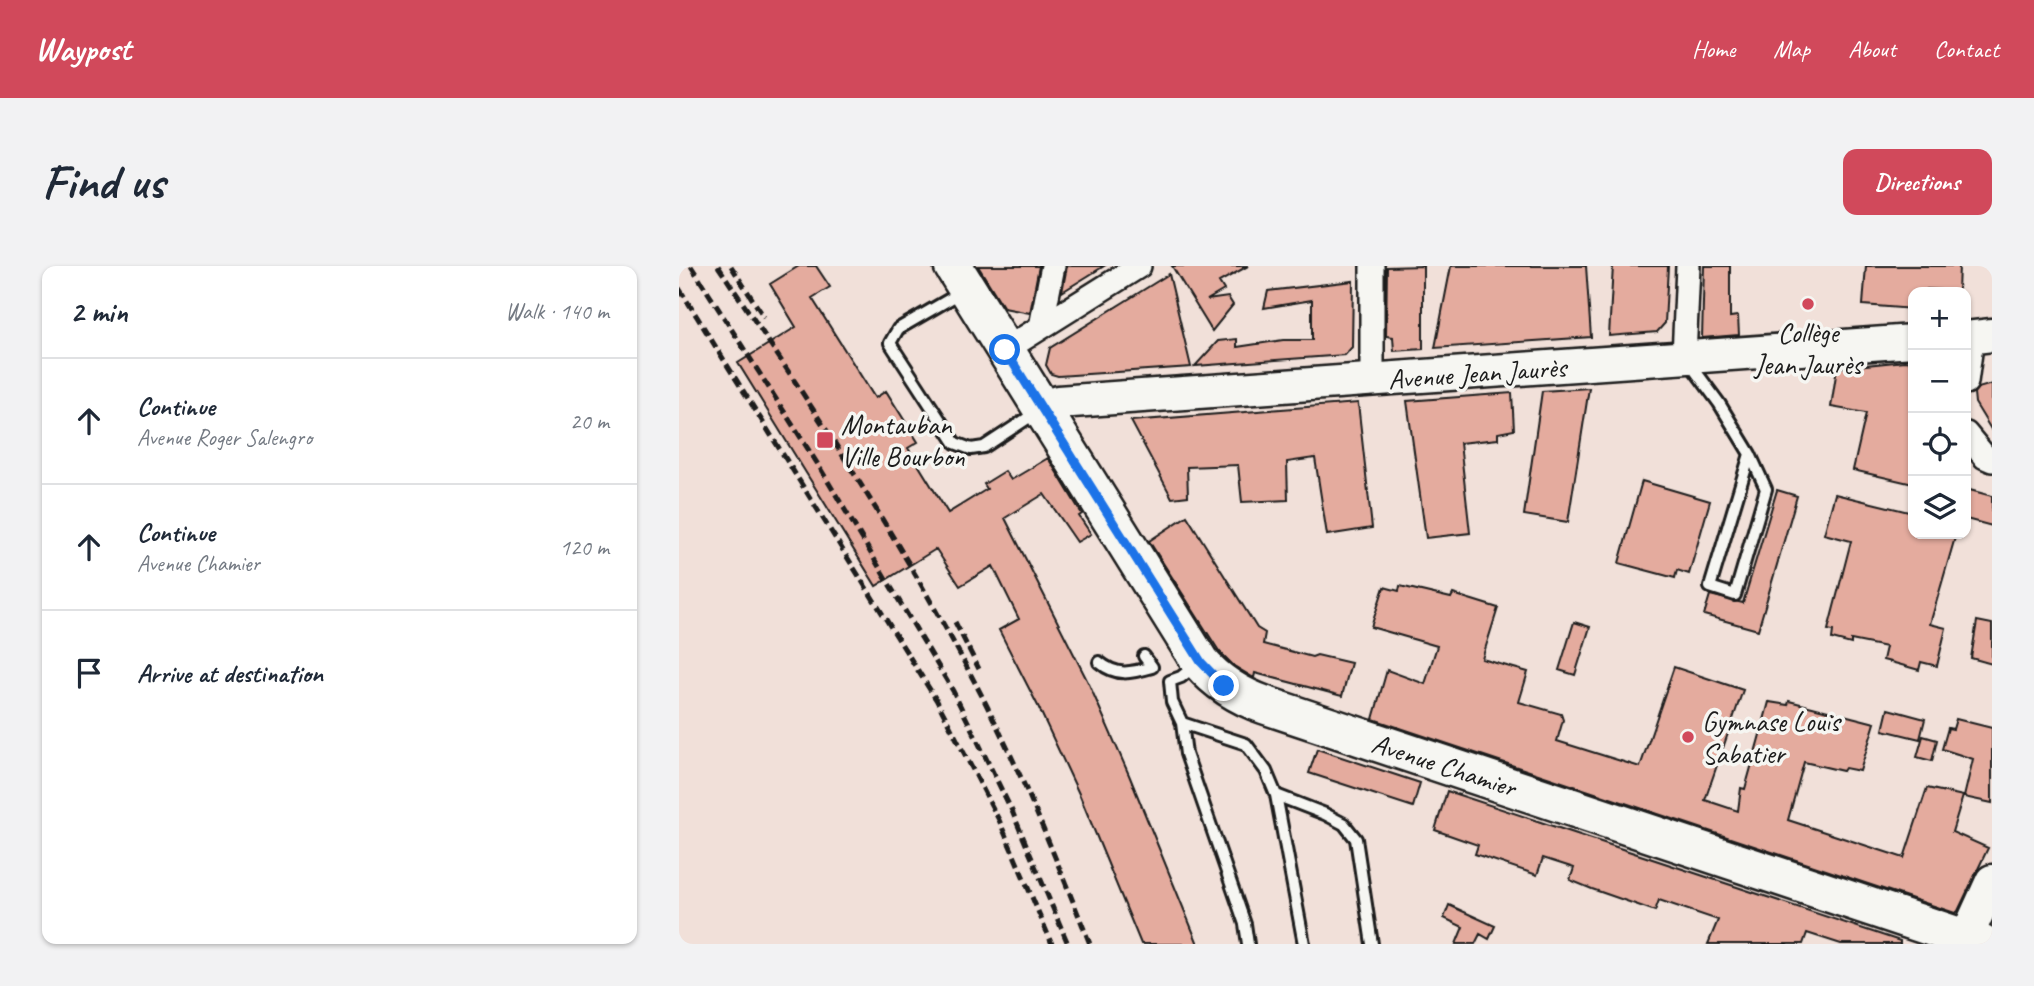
<!DOCTYPE html>
<meta charset="utf-8">
<style>
:root{--surface:#fff;--page:#f2f2f3;--text:#1f2937;--muted:#747a83;--line:#e0e1e3;--accent:#d1495b}
body{margin:0;font-family:Caveat,sans-serif;background:var(--page);color:var(--text)}
.controls{position:absolute;right:21px;top:21px;display:grid;overflow:hidden;border-radius:14px;box-shadow:0 2px 5px #0004}
.controls button{width:63px;height:63px;display:grid;place-items:center;padding:0;border:0;border-bottom:2px solid var(--line);background:var(--surface);color:var(--text);font:35px sans-serif}
.stop{position:absolute;width:21px;height:21px;margin:-16px;border:5px solid #1a73e8;border-radius:50%;background:#fff}
.stop.end{background:#1a73e8;border-color:#fff;box-shadow:0 2px 7px #0008}
.list{margin:0;padding:0;list-style:none}
h2{display:flex;justify-content:space-between;align-items:center;height:91px;margin:0;padding:0 28px;font-size:30px}
h2 small{font-size:23px;font-weight:400;color:var(--muted)}
.list li{display:grid;grid-template-columns:46px 1fr auto;gap:21px;align-items:center;box-sizing:border-box;height:126px;padding:0 28px;border-top:2px solid var(--line)}
.list b{display:block;font-size:26px;white-space:nowrap}
.list p{margin:0;font-size:23px;white-space:nowrap;color:var(--muted)}
.list em{font-size:23px;font-style:normal;color:var(--muted)}
.icon{flex:none;width:38px;height:38px;fill:none;stroke:currentColor;stroke-width:2;stroke-linecap:round;stroke-linejoin:round}
.map{position:relative;flex:none;width:1313px;height:678px;overflow:hidden;border-radius:14px}
header{display:flex;align-items:center;gap:42px;box-sizing:border-box;height:98px;padding:0 35px;background:var(--accent);color:#fff}
header strong{font-size:33px}
nav{display:flex;gap:38px;margin-inline-start:auto;font-size:24px}
.intro{display:flex;align-items:center;justify-content:space-between;box-sizing:border-box;height:168px;padding:0 42px}
h1{margin:0;font-size:49px}
.button{padding:18px 32px;border-radius:14px;background:var(--accent);color:#fff;font-size:24px;font-weight:700}
main{display:flex;gap:42px;padding:0 42px}
aside{flex:1;background:var(--surface);border-radius:14px;box-shadow:0 2px 5px #0004}
.map>svg:first-child{display:block}
.building{fill:#e4ab9e;stroke:#1c1c1c;stroke-width:2}
.lines{fill:none;stroke-linecap:round;stroke-linejoin:round}
.lane-casing{stroke:#1c1c1c;stroke-width:16}
.street-casing{stroke:#1c1c1c;stroke-width:28}
.secondary-casing{stroke:#1c1c1c;stroke-width:37}
.primary-casing{stroke:#1c1c1c;stroke-width:42}
.lane{stroke:#f6f6f2;stroke-width:10}
.street{stroke:#f6f6f2;stroke-width:23}
.secondary{stroke:#f6f6f2;stroke-width:32}
.primary{stroke:#f6f6f2;stroke-width:37}
.rail{stroke:#1c1c1c;stroke-width:5;stroke-dasharray:10 5;stroke-linecap:butt}
.route{stroke:#1a73e8;stroke-width:9}
.poi-dot{fill:#d1495b;stroke:#f6f6f2;stroke-width:2.5}
.labels{text-anchor:middle;dominant-baseline:central;stroke-width:7;stroke-linejoin:round;paint-order:stroke}
.poi-label{font-size:28px;fill:#1c1c1c;stroke:#f6f6f2;text-anchor:start}
.street-label{font-size:28px;fill:#1c1c1c;stroke:#f6f6f2}
</style>
<header>
<strong>Waypost</strong>
<nav><a>Home</a><a>Map</a><a>About</a><a>Contact</a></nav>
</header>
<div class="intro"><h1>Find us</h1><a class="button">Directions</a></div>
<main>
<aside>
<h2>2 min<small>Walk · 140 m</small></h2>
<ul class="list">
<li><svg class="icon" aria-label="ahead" viewBox="0 0 24 24"><path d="M12 20V5M6 11l6-6 6 6"/></svg><div><b>Continue</b><p>Avenue Roger Salengro</p></div><em>20 m</em></li>
<li><svg class="icon" aria-label="ahead" viewBox="0 0 24 24"><path d="M12 20V5M6 11l6-6 6 6"/></svg><div><b>Continue</b><p>Avenue Chamier</p></div><em>120 m</em></li>
<li><svg class="icon" aria-label="arrive" viewBox="0 0 24 24"><path d="M6 21V4h12l-3 4 3 4H6"/></svg><div><b>Arrive at destination</b></div></li>
</ul>
</aside>
<div class="map">
<svg width="1313" height="678" viewBox="0 0 1313 678">
<rect width="100%" height="100%" fill="#f1e0d9"/>
<filter id="ink" filterUnits="userSpaceOnUse"><feTurbulence type="fractalNoise" baseFrequency=".0143" numOctaves="2"/><feDisplacementMap in="SourceGraphic" scale="14" xChannelSelector="R" yChannelSelector="G"/><feConvolveMatrix kernelMatrix="1 2 1 2 8 2 1 2 1" color-interpolation-filters="sRGB"/></filter>
<g filter="url(#ink)">
<!-- building -->
<path class="building" d="M120,0H137L151,21L133,32L196,132L207,125L239,176L229,182L269,247L308,223L305,218L326,205L332,214L369,192L403,248L400,250L412,268L398,276L365,228L326,252L410,418L450,509L519,678H462L401,530L359,440L320,364L340,353L314,300L281,320L257,283L197,320L59,97L117,61L91,18Z
M299,0H360L351,47L325,42Z
M388,0H425L383,26Z
M493,0H569L540,16L545,24L528,34L549,31L554,39L533,65Z
M744,0V83L715,85L714,71L707,70L708,1Z
M772,0H907L912,71L756,82Z
M934,0H989L986,57L978,66L930,70Z
M1025,0H1051V51L1059,50L1060,69L1023,72Z
M1187,0H1280L1279,25L1248,23V26H1234V43L1184,39Z
M490,8L512,101L379,110L372,108L367,99L371,82Z
M674,15L673,81L666,89L516,100L539,75L558,73V81L604,74H633V34L585,42L589,25Z
M1226,95L1234,96V218L1174,204L1187,147L1152,141L1158,102Z
M1313,118V165L1296,137L1295,127L1299,122Z
M910,122L889,256L845,249L863,125Z
M833,127L835,164L819,167V173L781,177L791,267L747,272L728,135Z
M679,137L693,262L648,269L636,192L608,196L609,234L563,236L559,199L508,201L509,230L493,232L452,155Z
M963,215L1031,235L1010,308L998,304L996,312L940,297Z
M1287,223L1313,230V260L1287,253Z
M1098,224L1118,230L1079,364L1025,349L1031,329L1064,337Z
M1156,228L1234,247V268H1277L1251,358L1267,362L1258,400L1242,396L1240,404L1219,398L1204,394L1207,381L1172,374V378L1153,373L1154,365L1149,364L1172,275L1145,268Z
M508,250L578,362L586,367L584,378L633,391L638,389L672,397L663,430L576,407L575,412L555,400L540,385L470,275Z
M721,320L772,332L774,328L819,342L803,393L849,406L840,436L882,448L884,454L878,475L961,501L995,401L1064,424L1026,534L1059,545L1062,522L1066,523L1090,436L1109,439L1110,435L1196,457L1181,505L1166,502L1164,505L1125,496L1109,554L1225,592L1248,522L1284,530L1273,566L1309,582L1279,645L1276,647L694,453L708,404L746,418L758,380L692,361L705,321L720,325Z
M1298,355L1313,358V398L1292,392Z
M895,356L911,361L896,409L880,404Z
M1209,443L1246,453L1241,473L1204,464Z
M1277,453L1313,462V537L1285,531L1294,493L1263,483L1269,462L1274,463Z
M1244,470L1258,474L1253,495L1238,491Z
M638,483L741,517L734,541L630,507Z
M768,525L1221,675V678H1162L1128,667L1124,678H1029L1039,654L980,634L976,645L913,623L891,614L895,602L864,592L858,609L796,588L799,579L756,564Z
M770,639L816,660L810,673L801,668L796,678H777L784,661L765,652Z"/>
<g class="lines">
<!-- lane casing -->
<g class="lane-casing">
<path id="lane" d="M283,26L219,63L211,77L276,177L292,183L305,181L358,146
M1009,95L1040,137L1071,188
M1071,188L1087,223L1056,329L1031,321Z
M420,396C438,411 452,407 473,401L465,390
M517,399L502,411L491,415L493,436L503,457L507,488L566,658L569,678
M503,457L567,478L587,505L597,529L625,678
M597,529L646,548L665,558L677,573L693,678"/>
</g>
<!-- street casing -->
<g class="street-casing">
<path id="street" d="M362,61L374,0
M326,84L460,0
M1005,91L1009,0
M693,115V0
M1287,116L1293,72
M1287,168L1306,191L1313,194"/>
</g>
<!-- secondary casing -->
<g class="secondary-casing">
<path id="secondary" d="M1287,72L1313,69
M363,143L379,136L1234,75
M1287,672L1313,615"/>
</g>
<!-- primary casing -->
<g class="primary-casing">
<path id="primary" d="M274,0L521,396C539,417 560,430 586,439L1303,678"/>
</g>
<!-- lane -->
<use href="#lane" class="lane"/>
<!-- street -->
<use href="#street" class="street"/>
<!-- secondary -->
<use href="#secondary" class="secondary"/>
<!-- primary -->
<use href="#primary" class="primary"/>
<!-- rail -->
<path class="rail" d="M12,0L138,197L274,425L333,545L389,678
M39,0C129,134 218,268 293,411C339,497 375,588 411,678
M52,0L85,51
M0,22L258,435L320,554L373,678
M276,356L300,403"/>
</g>
</g>
<g class="lines" filter="url(#ink)">
<!-- route -->
<path class="route" d="M326,84L522,396L545,420"/>
</g>
<!-- markers -->
<g class="poi-dot">
<circle cx="1129" cy="38" r="7"/>
<rect x="137" y="165" width="18" height="18" rx="3.5"/>
<circle cx="1009" cy="471" r="7"/>
</g>
<g class="labels">
<!-- poi labels -->
<g class="poi-label">
<text x="1129" y="66" text-anchor="middle">Collège<tspan x="1129" dy="32">Jean Jaurès</tspan></text>
<text x="162" y="158">Montauban<tspan x="162" dy="32">Ville Bourbon</tspan></text>
<text x="1023" y="455">Gymnase Louis<tspan x="1023" dy="32">Sabatier</tspan></text>
</g>
<!-- street labels -->
<g class="street-label">
<text transform="translate(798 107) rotate(-4)">Avenue Jean Jaurès</text>
<text transform="translate(765 499) rotate(18)">Avenue Chamier</text>
</g>
</g>
</svg>
<div class="controls">
<button>+</button>
<button>−</button>
<button><svg class="icon" aria-label="locate" viewBox="0 0 24 24"><circle cx="12" cy="12" r="6"/><path d="M12 2v4M12 18v4M2 12h4M18 12h4"/></svg></button>
<button><svg class="icon" aria-label="layers" viewBox="0 0 24 24"><path d="M12 4l9 5-9 5-9-5zM3 14l9 5 9-5"/></svg></button>
</div>
<div class="stop" style="left:326px;top:84px"></div>
<div class="stop end" style="left:545px;top:420px"></div>
</div>
</main>
